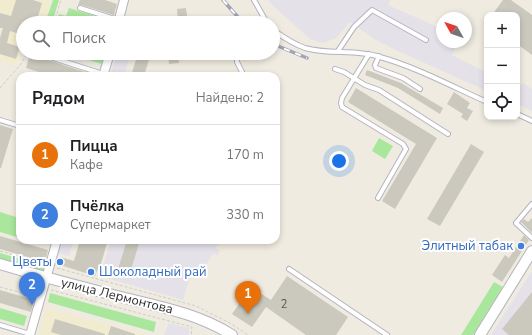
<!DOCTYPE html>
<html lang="ru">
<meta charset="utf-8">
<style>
:root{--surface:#fff;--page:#f6f6f6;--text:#202124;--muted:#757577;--line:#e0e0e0;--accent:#3d40ff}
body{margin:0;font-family:"Nunito Sans",sans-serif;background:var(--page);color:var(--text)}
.controls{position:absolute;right:12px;top:12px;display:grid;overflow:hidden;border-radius:8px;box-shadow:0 2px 6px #0003}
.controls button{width:36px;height:36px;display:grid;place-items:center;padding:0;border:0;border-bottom:1px solid var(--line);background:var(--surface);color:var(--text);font:20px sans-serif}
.compass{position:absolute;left:436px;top:12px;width:36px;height:36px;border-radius:50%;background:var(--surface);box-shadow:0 2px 6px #0003;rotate:310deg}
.you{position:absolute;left:339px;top:161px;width:14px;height:14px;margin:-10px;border:3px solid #fff;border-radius:50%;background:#1a73e8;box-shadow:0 0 0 6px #1a73e833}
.badge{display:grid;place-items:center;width:26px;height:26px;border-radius:50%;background:var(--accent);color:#fff;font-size:13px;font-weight:700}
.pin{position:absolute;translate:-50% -33px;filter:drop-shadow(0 1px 2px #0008)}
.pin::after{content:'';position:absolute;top:21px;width:14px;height:12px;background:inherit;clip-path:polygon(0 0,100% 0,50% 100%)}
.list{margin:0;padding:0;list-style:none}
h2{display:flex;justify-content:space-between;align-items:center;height:52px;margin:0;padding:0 16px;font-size:17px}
h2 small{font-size:13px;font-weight:400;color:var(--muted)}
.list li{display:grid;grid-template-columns:26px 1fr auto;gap:12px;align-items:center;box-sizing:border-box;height:60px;padding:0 16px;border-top:1px solid var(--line)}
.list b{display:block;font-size:15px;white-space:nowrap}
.list p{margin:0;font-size:13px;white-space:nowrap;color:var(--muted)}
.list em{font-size:13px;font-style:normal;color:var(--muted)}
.icon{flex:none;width:22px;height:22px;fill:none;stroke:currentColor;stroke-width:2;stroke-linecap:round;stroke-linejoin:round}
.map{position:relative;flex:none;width:532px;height:335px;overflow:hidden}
.search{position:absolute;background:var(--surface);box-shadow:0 2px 6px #0003;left:16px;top:16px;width:264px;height:44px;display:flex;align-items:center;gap:10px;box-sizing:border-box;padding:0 14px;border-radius:22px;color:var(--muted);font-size:15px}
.panel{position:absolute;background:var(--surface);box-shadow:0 2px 6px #0003;left:16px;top:72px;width:264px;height:172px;border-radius:12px}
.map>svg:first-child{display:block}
.industrial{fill:#e4e1e8}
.education{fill:#f1ecd0}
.green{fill:#a9e79c}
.building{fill:#cbc9be}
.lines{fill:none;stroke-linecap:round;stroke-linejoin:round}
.service-casing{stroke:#b4b4c1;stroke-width:6}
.minor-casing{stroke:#b4b4c1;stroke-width:10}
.tertiary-casing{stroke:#b4b4c1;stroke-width:12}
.path{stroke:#cdcdcd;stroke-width:1;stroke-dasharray:3 2;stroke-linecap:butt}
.service{stroke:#fff;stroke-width:4}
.minor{stroke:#fff;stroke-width:8}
.tertiary{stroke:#fff;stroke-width:10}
.rail-casing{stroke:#a3a2b8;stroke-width:3.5}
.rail{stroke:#fff;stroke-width:2;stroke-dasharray:6;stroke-linecap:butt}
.shop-dot{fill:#3f7fe0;stroke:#fff;stroke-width:1.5}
.labels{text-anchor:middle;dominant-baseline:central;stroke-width:4;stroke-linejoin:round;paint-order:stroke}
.number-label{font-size:11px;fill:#555552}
.shop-label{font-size:13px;fill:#366cbe;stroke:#fff;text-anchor:end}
.street-label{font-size:13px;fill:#2e2e2e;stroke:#fff}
</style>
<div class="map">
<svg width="532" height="335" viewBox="0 0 532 335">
<rect width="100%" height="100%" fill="#efebe0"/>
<!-- industrial -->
<path class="industrial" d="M268,0H391L388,5L442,29V42H457L452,55L487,73V91L398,51L376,40L350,22L336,38L323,43L310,39L269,2Z
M117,53H131L124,76H110Z
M524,84L532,89V111L517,104V86Z
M61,240H74L69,256L58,253Z
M111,240H220L221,242L215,248L220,250L218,255L213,254L201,272L191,273L183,300L100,276Z
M532,271V335H491Z
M169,323L189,328V335H164Z"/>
<!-- education -->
<path class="education" d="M0,0H51L44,23H23V46L16,66L0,61Z
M46,308L146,335H39Z"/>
<!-- green -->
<path class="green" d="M53,0H59L52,23H45Z
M69,8L115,22L114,23H56L59,14L66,16Z
M66,53H105L102,64Z
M379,138L393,146L385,159L372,151Z
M0,212L19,218L17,224L20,226V238L0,232Z
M0,253L45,266L42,273L0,261Z
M494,282L503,287L473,335H461Z
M50,293L156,322L154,332L48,302Z
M0,308L27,316L24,326L0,319Z"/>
<!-- building -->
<path class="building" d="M16,0H33L42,3L36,23H23V35L10,31L7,43L20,47L16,59L0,54V38L3,28H0V13L11,16Z
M80,0H105L117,4L114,15L81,5H78Z
M503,0H511L532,15V55L517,44V15H492Z
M186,8L188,23H178L177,9Z
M138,53H151L144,76H131Z
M168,53H178L179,63L169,64Z
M30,54L97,76H52L26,68Z
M367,70L401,83L443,108L440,114L398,88L365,75Z
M356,88L437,138L395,209L382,201L416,144L348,102Z
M454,92L470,103L467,108L473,111L467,121L461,117L463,114L447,104Z
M0,125L13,129L1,168H0Z
M471,144L484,152L440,226L427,219Z
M532,218V233L521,222L524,219L528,222Z
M524,235L529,240L502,282L492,275L505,255L509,258Z
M0,236L48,250L45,262L0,249Z
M80,240H108L100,267L99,266L95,276L57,264L60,257L74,261Z
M127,240H140L130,273L118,269Z
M287,276L348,317L336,335H306L266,307L252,327L232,314L251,287L271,300Z
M0,290L34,300L31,312L0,303Z
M532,292V335H509L502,329Z
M55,319L105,334V335H61L51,332Z
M111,326L135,334V335H108Z"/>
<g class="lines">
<!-- service casing -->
<g class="service-casing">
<path id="service" d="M254,0L267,23
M80,8L118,20
M273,30C283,37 293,44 305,48C329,55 356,49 380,57C416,67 453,87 487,102
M338,51L354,27L372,10L426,40
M203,53H205
M237,53V62L244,76
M369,54L342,98L341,103L342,107L403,144L406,149L378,198
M44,55L103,74
M379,56L375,65L376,68L403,78L420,89
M335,69L344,72L365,85L379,90L448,134
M517,114L532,121
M0,120L20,126
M532,204L516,223L532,238
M289,269L387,335
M0,325L30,334"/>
</g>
<!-- minor casing -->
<g class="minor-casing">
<path id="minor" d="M118,23L124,0
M103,76L110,53
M30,335L57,240"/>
</g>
<!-- tertiary casing -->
<g class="tertiary-casing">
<path id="tertiary" d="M0,264C39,276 78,286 117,296C157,306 197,313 232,335
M480,335L532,251"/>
</g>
<!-- path -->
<path class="path" d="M54,23L61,0
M0,88L21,64L27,53
M0,251L43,263
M57,268L196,306L230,323L248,335
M0,287L34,296
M51,290L192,327L191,335"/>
<!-- service -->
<use href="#service" class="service"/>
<!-- minor -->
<use href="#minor" class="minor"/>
<!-- tertiary -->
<use href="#tertiary" class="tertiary"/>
<!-- rail casing -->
<g class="rail-casing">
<path id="rail" d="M223,0L243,23
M273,44L307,58"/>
</g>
<!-- rail -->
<use href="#rail" class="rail"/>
</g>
<!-- markers -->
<g class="shop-dot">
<circle cx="521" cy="246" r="4"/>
<circle cx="60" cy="262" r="4"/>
<circle cx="91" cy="272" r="4"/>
</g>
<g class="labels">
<!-- number labels -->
<g class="number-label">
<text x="284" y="304">2</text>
</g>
<!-- shop labels -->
<g class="shop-label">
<text x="513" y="246">Элитный табак</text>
<text x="52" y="262">Цветы</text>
<text x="99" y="272" text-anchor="start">Шоколадный рай</text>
</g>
<!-- street labels -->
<g class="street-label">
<text transform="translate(117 296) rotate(14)">улица Лермонтова</text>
</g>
</g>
</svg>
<div class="controls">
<button>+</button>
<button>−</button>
<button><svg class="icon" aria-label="locate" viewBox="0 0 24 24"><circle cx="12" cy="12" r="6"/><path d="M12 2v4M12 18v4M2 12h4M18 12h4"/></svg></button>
</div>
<svg class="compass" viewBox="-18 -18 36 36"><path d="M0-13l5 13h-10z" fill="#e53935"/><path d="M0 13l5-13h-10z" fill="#757577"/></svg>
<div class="you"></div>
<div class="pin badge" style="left:248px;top:314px;background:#e8710a">1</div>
<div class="pin badge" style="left:32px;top:305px;background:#3f7fe0">2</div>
<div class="search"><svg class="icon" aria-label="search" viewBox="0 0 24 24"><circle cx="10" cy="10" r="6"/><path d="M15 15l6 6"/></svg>Поиск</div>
<section class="panel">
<h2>Рядом<small>Найдено: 2</small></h2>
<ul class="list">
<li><span class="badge" style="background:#e8710a">1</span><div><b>Пицца</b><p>Кафе</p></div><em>170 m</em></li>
<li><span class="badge" style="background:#3f7fe0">2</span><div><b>Пчёлка</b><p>Супермаркет</p></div><em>330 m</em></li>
</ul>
</section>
</div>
